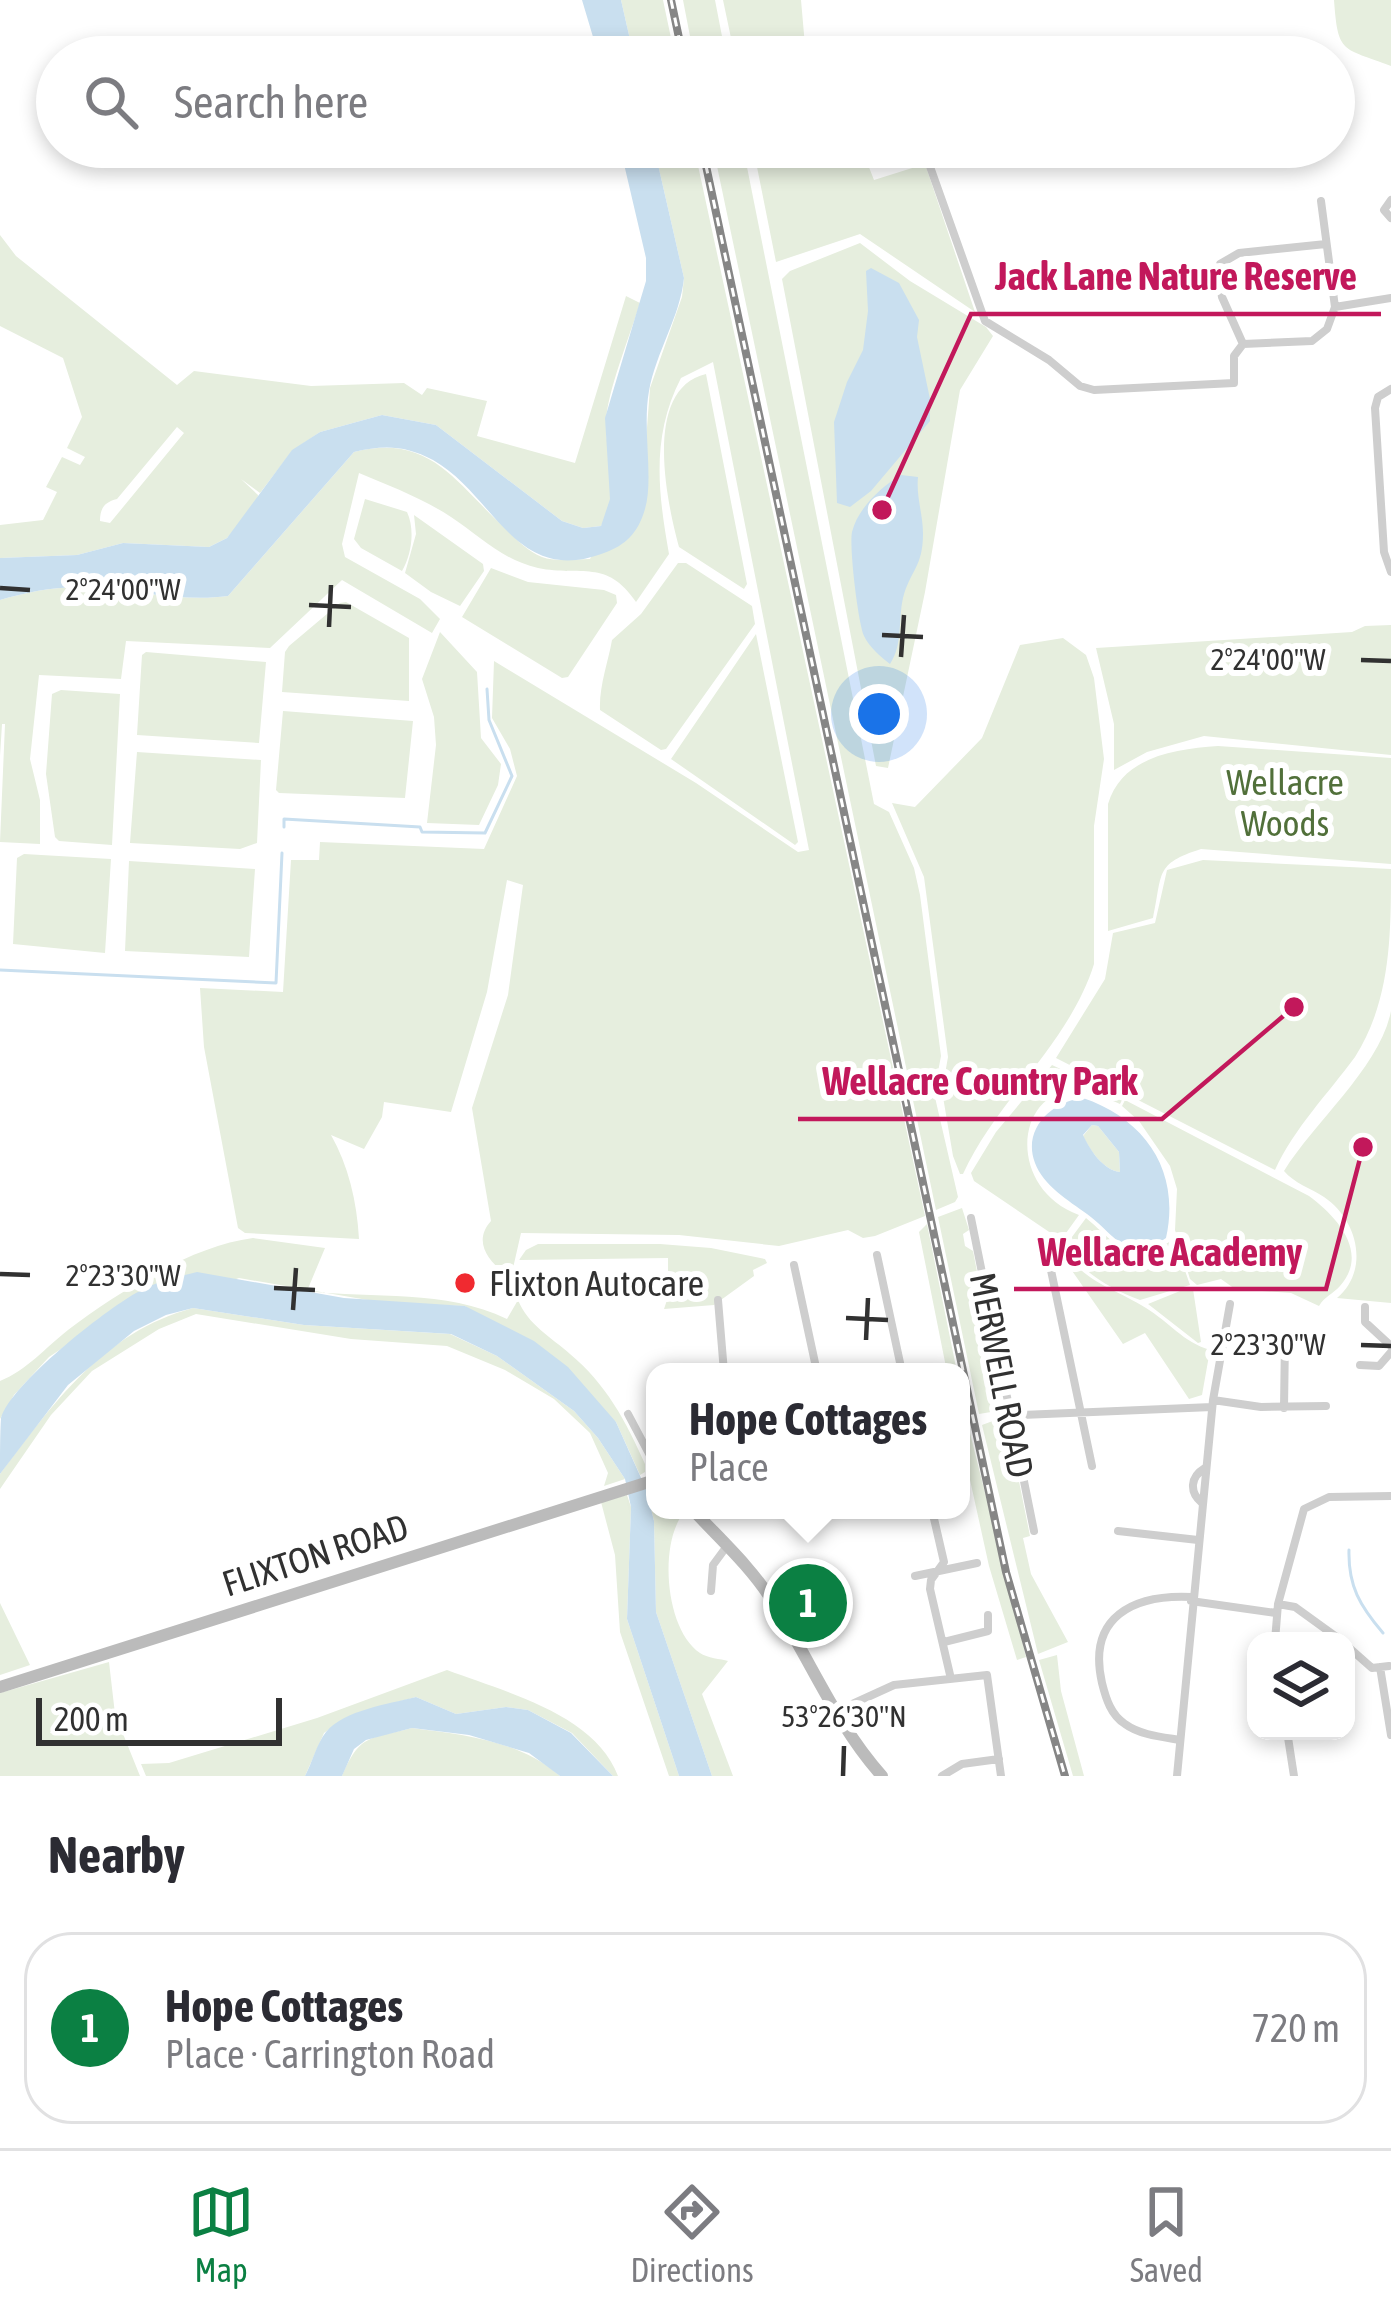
<!DOCTYPE html>
<meta charset="utf-8">
<style>
:root{--surface:#fff;--page:#f2f2f3;--text:#2b2b33;--muted:#7c7c81;--line:#e1e1e2;--accent:#0b8043}
body{margin:0;font-family:"Asap Condensed",sans-serif;background:var(--page);color:var(--text)}
.controls{position:absolute;right:36px;bottom:36px;display:grid;overflow:hidden;border-radius:24px;box-shadow:0 6px 18px #0003}
.controls button{width:108px;height:108px;display:grid;place-items:center;padding:0;border:0;border-bottom:3px solid var(--line);background:var(--surface);color:var(--text);font:60px sans-serif}
.scale{position:absolute;left:36px;bottom:30px;width:246px;box-sizing:border-box;padding-left:12px;border:6px solid #313131;border-top:0;font-size:33px;line-height:42px;white-space:nowrap;color:#313131;-webkit-text-stroke:9px #fff;paint-order:stroke}
.you{position:absolute;left:879px;top:714px;width:42px;height:42px;margin:-30px;border:9px solid #fff;border-radius:50%;background:#1a73e8;box-shadow:0 0 0 18px #1a73e833}
.badge{display:grid;place-items:center;width:78px;height:78px;border-radius:50%;background:var(--accent);color:#fff;font-size:39px;font-weight:700}
.pin{position:absolute;translate:-50% -50%;border:6px solid #fff;box-shadow:0 3px 12px #0006}
.popup{position:absolute;left:646px;top:1363px;width:324px;height:156px;box-sizing:border-box;display:grid;place-content:center;border-radius:24px;background:var(--surface);filter:drop-shadow(0 3px 9px #0005);font-size:39px;white-space:nowrap;color:var(--muted)}
.popup b{font-size:45px;color:var(--text)}
.popup::after{content:'';position:absolute;left:50%;top:100%;margin-left:-24px;border:24px solid transparent;border-top-color:var(--surface)}
.list{margin:0;padding:0;list-style:none}
h2{display:flex;justify-content:space-between;align-items:center;height:156px;margin:0;padding:0 48px;font-size:51px}
h2 small{font-size:39px;font-weight:400;color:var(--muted)}
.list li{display:grid;grid-template-columns:78px 1fr auto;gap:36px;align-items:center;box-sizing:border-box;height:192px;margin:0 24px 24px;padding:0 24px;border:3px solid var(--line);border-radius:48px}
.list b{display:block;font-size:45px;white-space:nowrap}
.list p{margin:0;font-size:39px;white-space:nowrap;color:var(--muted)}
.list em{font-size:39px;font-style:normal;color:var(--muted)}
.icon{flex:none;width:66px;height:66px;fill:none;stroke:currentColor;stroke-width:2;stroke-linecap:round;stroke-linejoin:round}
.map{position:relative;flex:none;width:1391px;height:1776px;overflow:hidden}
.search{position:absolute;background:var(--surface);box-shadow:0 6px 18px #0003;left:36px;right:36px;top:36px;height:132px;display:flex;align-items:center;gap:30px;box-sizing:border-box;padding:0 42px;border-radius:66px;color:var(--muted);font-size:45px}
.sheet{height:372px;background:var(--surface)}
nav{display:flex;justify-content:space-around;align-items:center;box-sizing:border-box;height:168px;border-top:3px solid var(--line);background:var(--surface);font-size:33px;color:var(--muted)}
nav a{display:grid;justify-items:center;gap:6px}
nav .on{color:var(--accent)}
.map>svg:first-child{display:block}
.green{fill:#e6eede;fill-rule:evenodd}
.water{fill:#c9dfef;fill-rule:evenodd}
.lines{fill:none;stroke-linecap:round;stroke-linejoin:round}
.stream{stroke:#c9dfef;stroke-width:3}
.minor{stroke:#cecece;stroke-width:8}
.secondary{stroke:#bbb;stroke-width:12}
.rail-casing{stroke:#868686;stroke-width:8}
.rail{stroke:#fff;stroke-width:3;stroke-dasharray:9;stroke-linecap:butt}
.ticks{fill:none;stroke:#313131;stroke-width:4.5}
.poi-dot{fill:#f02a30;stroke:#fff;stroke-width:4.5}
.labels{text-anchor:middle;dominant-baseline:central;stroke-width:12;stroke-linejoin:round;paint-order:stroke}
.park-label{font-size:36px;fill:#51703a;stroke:#fff}
.poi-label{font-size:36px;fill:#313131;stroke:#fff;text-anchor:start}
.street-label{font-size:36px;fill:#313131;stroke:#fff}
.ticks-label{font-size:30px;text-anchor:middle;fill:#313131;stroke:#fff;stroke-width:12;stroke-linejoin:round;paint-order:stroke}
.leader{fill:none;stroke:#c2185b;stroke-width:4.5}
.callout-dot{fill:#c2185b;stroke:#fff;stroke-width:4.5}
.callout-label{font-size:39px;text-anchor:middle;font-weight:bold;fill:#c2185b;stroke:#fff;stroke-width:12;stroke-linejoin:round;paint-order:stroke}
</style>
<div class="map">
<svg width="1391" height="1776" viewBox="0 0 1391 1776">
<rect width="100%" height="100%" fill="#fff"/>
<!-- green -->
<path class="green" d="M621,0H663L675,57H634Z
M683,0H715L726,57H694Z
M723,0H801L806,57H735Z
M1334,0H1391V66C1342,47 1338,55 1334,0Z
M654,147H694L925,1216L875,1236L863,1238L848,1230L779,1246L679,1235L521,1233L511,1277C491,1265 471,1243 491,1221L472,1108L508,995L523,885L507,880L487,992L451,1112L384,1102L382,1117L364,1149L331,1135C348,1165 357,1201 359,1239L245,1233L238,1228L204,1047L200,988L283,992L291,860H319L320,842L484,849L517,776L510,749L492,718L494,661L696,783L798,852L809,850L713,362L681,378C651,436 658,492 669,554L636,602C606,558 582,577 538,568C502,560 480,536 451,517C422,498 390,486 359,473L342,544L345,557L420,599L440,619L432,633L342,580L270,648L126,641L121,679L39,675L30,759L40,800V844L0,842L5,724H2L0,756V600C31,591 62,585 94,588C139,591 184,602 228,596L354,452C431,433 455,483 505,528C516,539 527,551 542,557C555,562 575,559 590,559L645,454L650,388L682,297L684,278Z
M713,147H743L874,804L889,812L914,868L920,895L941,1056L934,1093L958,1197L955,1202L936,1210Z
M753,147L768,150L861,147L874,180L925,164L975,312L860,234L776,262Z
M0,235L16,256L177,385L194,371L311,386L404,383L422,395L427,388L487,401L477,436L575,463L626,296L640,303C631,333 606,394 606,423C606,455 620,497 601,526L583,528L562,521L436,425L382,415L320,432L292,451L260,493L241,479L258,495L257,503L227,538L209,547L123,543L77,555L0,558V525L43,520L57,492L46,487L62,457L80,465L85,457L67,448L82,417L63,358L0,326ZM177,427L184,433L110,523L100,521C100,509 104,502 117,499Z
M860,243L910,281L986,327L993,336L960,390L925,592L888,768L876,766L782,279L790,271Z
M706,374L747,584L744,589L679,547C667,503 642,389 706,374Z
M365,499L407,512C415,529 412,554 402,571L361,548L354,539Z
M414,515L483,564L484,571L460,606L431,592L405,573L416,534Z
M678,563H686L752,606L755,624L666,749L661,750L600,710C599,686 608,663 612,640L641,614Z
M491,568L528,582L604,590L616,595L617,603L568,677L562,678L462,617Z
M346,602L409,638V701L282,692L285,652L289,646L340,603Z
M1391,625V755L1204,736L1147,752L1114,770V724L1096,648L1352,632L1365,626Z
M440,632L477,672L481,738L501,764L498,785L479,825L427,823L436,745L434,717L422,679Z
M756,634L798,842L795,845L671,759Z
M1063,638L1086,655L1094,678L1104,759L1094,826V964C1069,1044 997,1099 963,1174H960L953,1156L942,1091L948,1057L924,877L892,803L915,807L982,738L1020,645Z
M146,652L266,662L259,743L137,735L142,655Z
M61,690L120,694L112,845L59,841L55,837L46,774L52,694Z
M283,711L413,721L405,798L279,793L276,790Z
M1218,746L1391,758V864L1201,849C1154,864 1163,873 1153,918L1108,931V804C1122,757 1174,749 1218,746Z
M137,752L261,760L257,843L240,849L130,843Z
M24,854L111,859L105,953L13,944L17,858Z
M1203,860L1391,869C1391,935 1391,1000 1355,1057C1327,1095 1295,1127 1275,1170L1056,1058L1105,979L1113,933L1155,923L1167,870Z
M129,861L255,869L249,957L125,951Z
M1391,1011V1303L1337,1298C1370,1270 1358,1220 1324,1197C1310,1188 1294,1183 1284,1171C1315,1121 1380,1067 1391,1011Z
M1052,1065L1123,1098L1120,1104C1108,1099 1096,1093 1084,1091C1016,1082 1003,1187 1079,1215L1061,1240L974,1181L971,1173L996,1132Z
M1125,1100L1309,1196C1336,1216 1370,1252 1340,1286C1333,1294 1325,1296 1319,1306L1291,1293L1235,1289L1221,1279L1197,1285L1190,1279L1175,1230L1177,1189L1170,1166L1139,1121L1122,1106Z
M1092,1125L1098,1126L1119,1152L1120,1172C1103,1170 1090,1150 1083,1136Z
M962,1208L969,1230L963,1234L965,1246L973,1251L1001,1395L997,1411L979,1414L938,1217Z
M1086,1218C1120,1246 1128,1269 1174,1239L1190,1285L1140,1300C1111,1289 1081,1273 1066,1245Z
M927,1224L957,1372H947L919,1232Z
M253,1238L325,1248L307,1291C374,1299 445,1289 507,1319L518,1300C528,1325 551,1337 570,1354C606,1384 626,1421 645,1464V1472L640,1475L616,1422L465,1306L391,1304L239,1278L85,1333L49,1357L14,1395L0,1419V1381C27,1370 45,1348 68,1330C117,1293 191,1246 253,1238Z
M538,1244H660L711,1248L765,1259L767,1263L753,1270L754,1276L714,1305L664,1309L668,1297V1258L519,1260L526,1250Z
M1073,1263C1098,1287 1119,1291 1146,1308C1169,1322 1183,1342 1210,1350L1202,1395L1189,1399L1145,1333L1123,1344L1068,1265Z
M1185,1289H1193L1201,1342L1198,1343L1148,1304Z
M193,1308L304,1325L450,1334L497,1356L574,1411L598,1438L625,1479L604,1486L608,1473L590,1433L554,1399L505,1370L447,1346L351,1339L196,1314L159,1329L92,1371L51,1415L0,1489V1474C53,1404 103,1332 193,1308Z
M998,1419L1007,1422L1030,1536L1023,1538L1031,1574L1068,1642L1038,1654L982,1425Z
M969,1429L1026,1657L1017,1660L989,1566L961,1439V1432Z
M655,1488V1510L685,1511C658,1542 665,1630 700,1653C707,1658 721,1659 728,1661L702,1694L733,1776H712L656,1612L654,1521L646,1489Z
M627,1495L631,1507L627,1619L679,1776H669L620,1632L615,1555L601,1502Z
M0,1603L30,1665L0,1675Z
M1057,1655L1061,1691L1084,1776H1073L1039,1660Z
M109,1662L115,1714L140,1776H0V1693Z
M447,1670C505,1692 595,1714 618,1776H613L572,1733L528,1710L506,1707L456,1714L416,1697L360,1712L336,1724L324,1733L305,1776H146L141,1764L169,1763L317,1718Z
M412,1728C464,1735 519,1740 560,1776H342C360,1734 369,1739 412,1728Z"/>
<!-- water -->
<path class="water" d="M582,0H621L634,57H599Z
M620,147H654L684,278C680,317 656,352 649,391C642,429 654,478 645,509C638,533 626,545 604,553C515,587 495,495 433,460C405,445 383,445 354,452L228,596C184,602 139,591 94,588C62,585 31,591 0,600V558L77,555L123,543L209,547L227,538L292,450L320,432L382,415L436,425L562,521L583,528L601,526L610,499L605,418L646,281V258Z
M871,268L899,283L919,320L917,337L930,399V421L871,491L850,507L837,503L834,422L847,382L863,350L868,311L866,271Z
M901,475L918,477C916,497 923,514 923,534C923,567 910,571 903,598C898,620 903,645 890,664C881,657 869,647 864,636C858,622 849,547 852,532C858,508 881,487 901,475Z
M1083,1098C1145,1119 1181,1171 1166,1238C1126,1265 1117,1236 1087,1214C1069,1201 1043,1185 1035,1163C1022,1129 1052,1101 1083,1098ZM1092,1125L1098,1126L1119,1152L1120,1172C1103,1170 1090,1150 1083,1135Z
M197,1272L344,1298L465,1306L534,1341L568,1367L616,1422L646,1489L654,1521L656,1612L712,1776H679L627,1619L631,1507L625,1479L598,1438L574,1411L497,1356L451,1334L304,1325L193,1308L166,1315L134,1331L68,1385L0,1474C0,1457 0,1434 1,1418C11,1384 104,1311 136,1293C155,1282 176,1277 197,1272Z
M416,1697L456,1714L506,1707L528,1710L571,1733L613,1776H560L529,1753L469,1735L412,1728L366,1740L354,1749L342,1776H305C312,1763 317,1743 326,1732C344,1710 389,1704 416,1697Z"/>
<g class="lines">
<!-- stream -->
<path class="stream" d="M284,827V819L420,827L422,832L485,833L512,776L489,720L487,689
M0,970L276,983L282,853
M1349,1550C1348,1586 1360,1606 1383,1633"/>
<!-- minor -->
<path class="minor" d="M923,147L985,321L1049,360L1080,386L1094,390L1234,383V356L1243,344
M1391,200L1384,210L1391,218
M1321,201L1335,307L1327,329L1312,341L1243,344L1222,297L1217,271L1220,264L1239,253L1326,244
M1335,307L1391,298
M1391,389L1378,397L1375,408L1384,552L1391,572
M971,1218L1034,1531
M877,1255L902,1372
M1048,1256L1092,1466
M794,1265L817,1372
M718,1300L724,1372
M1365,1307V1322L1391,1346
M1360,1365L1379,1366L1391,1352
M1213,1400L1261,1407L1326,1406
M1284,1408L1285,1339
M628,1414L655,1465
M998,1416L1212,1407
M1202,1503C1189,1492 1190,1477 1205,1468
M932,1510L944,1562L931,1580L930,1589L951,1679
M1118,1531L1198,1540
M915,1576L977,1563
M711,1591L713,1565L727,1546
M1191,1601L1276,1613
M1278,1604L1295,1607L1342,1641
M1275,1641L1278,1604L1304,1509L1329,1497L1391,1496
M944,1642L988,1631V1615
M1346,1645L1372,1668L1389,1666
M1380,1667L1391,1735
M837,1711L894,1685L987,1675L1001,1776
M1287,1731L1294,1776
M1180,1740C1162,1737 1140,1735 1125,1724C1111,1715 1106,1699 1102,1683C1087,1617 1133,1594 1192,1597
M942,1776L962,1764L999,1759
M1177,1776L1213,1400L1230,1304"/>
<!-- secondary -->
<path class="secondary" d="M693,1510C721,1540 751,1567 773,1602C810,1659 836,1725 882,1776
M0,1687L655,1480"/>
<!-- rail casing -->
<g class="rail-casing">
<path id="rail" d="M671,0L683,57
M702,147L1006,1572L1065,1776"/>
</g>
<!-- rail -->
<use href="#rail" class="rail"/>
</g>
<!-- ticks -->
<path class="ticks" d="M0,588L30,590M309,605L351,607M329,627L331,585M882,635L923,637M901,657L904,615M1361,660L1391,661M0,1274L30,1275M274,1288L315,1290M293,1310L296,1268M846,1318L888,1320M866,1340L868,1298M1361,1345L1391,1346M843,1776L844,1746"/>
<!-- markers -->
<circle class="poi-dot" cx="465" cy="1283" r="12"/>
<g class="labels">
<!-- park labels -->
<g class="park-label">
<text x="1285" y="782">Wellacre<tspan x="1285" dy="41">Woods</tspan></text>
</g>
<!-- poi labels -->
<g class="poi-label">
<text x="489" y="1283">Flixton Autocare</text>
</g>
<!-- street labels -->
<g class="street-label">
<text transform="translate(1002 1375) rotate(79)">MERWELL ROAD</text>
<text transform="translate(315 1555) rotate(-18)">FLIXTON ROAD</text>
</g>
</g>
<g class="ticks-label">
<text x="123" y="600">2°24'00"W</text>
<text x="1268" y="670">2°24'00"W</text>
<text x="123" y="1286">2°23'30"W</text>
<text x="1268" y="1355">2°23'30"W</text>
<text x="844" y="1727">53°26'30"N</text>
</g>
<!-- callouts -->
<path class="leader" d="M882 510L971 314H1381M1294 1007L1162 1119H798M1363 1147L1326 1289H1014"/>
<g class="callout-dot">
<circle cx="882" cy="510" r="12"/>
<circle cx="1294" cy="1007" r="12"/>
<circle cx="1363" cy="1147" r="12"/>
</g>
<g class="callout-label">
<text x="1176" y="290">Jack Lane Nature Reserve</text>
<text x="980" y="1095">Wellacre Country Park</text>
<text x="1170" y="1266">Wellacre Academy</text>
</g>
</svg>
<div class="controls">
<button><svg class="icon" aria-label="layers" viewBox="0 0 24 24"><path d="M12 4l9 5-9 5-9-5zM3 14l9 5 9-5"/></svg></button>
</div>
<div class="scale">200 m</div>
<div class="you"></div>
<div class="pin badge" style="left:808px;top:1603px">1</div>
<div class="popup"><b>Hope Cottages</b>Place</div>
<div class="search"><svg class="icon" aria-label="search" viewBox="0 0 24 24"><circle cx="10" cy="10" r="6"/><path d="M15 15l6 6"/></svg>Search here</div>
</div>
<section class="sheet">
<h2>Nearby<small></small></h2>
<ul class="list">
<li><span class="badge">1</span><div><b>Hope Cottages</b><p>Place · Carrington Road</p></div><em>720 m</em></li>
</ul>
</section>
<nav>
<a class="on"><svg class="icon" aria-label="map" viewBox="0 0 24 24"><path d="M3 6l6-2 6 2 6-2v14l-6 2-6-2-6 2zM9 4v14M15 6v14"/></svg>Map</a>
<a><svg class="icon" aria-label="directions" viewBox="0 0 24 24"><path d="M12 3l9 9-9 9-9-9zM9 14v-3h6M13 9l2 2-2 2"/></svg>Directions</a>
<a><svg class="icon" aria-label="saved" viewBox="0 0 24 24"><path d="M7 4h10v16l-5-4-5 4z"/></svg>Saved</a>
</nav>
